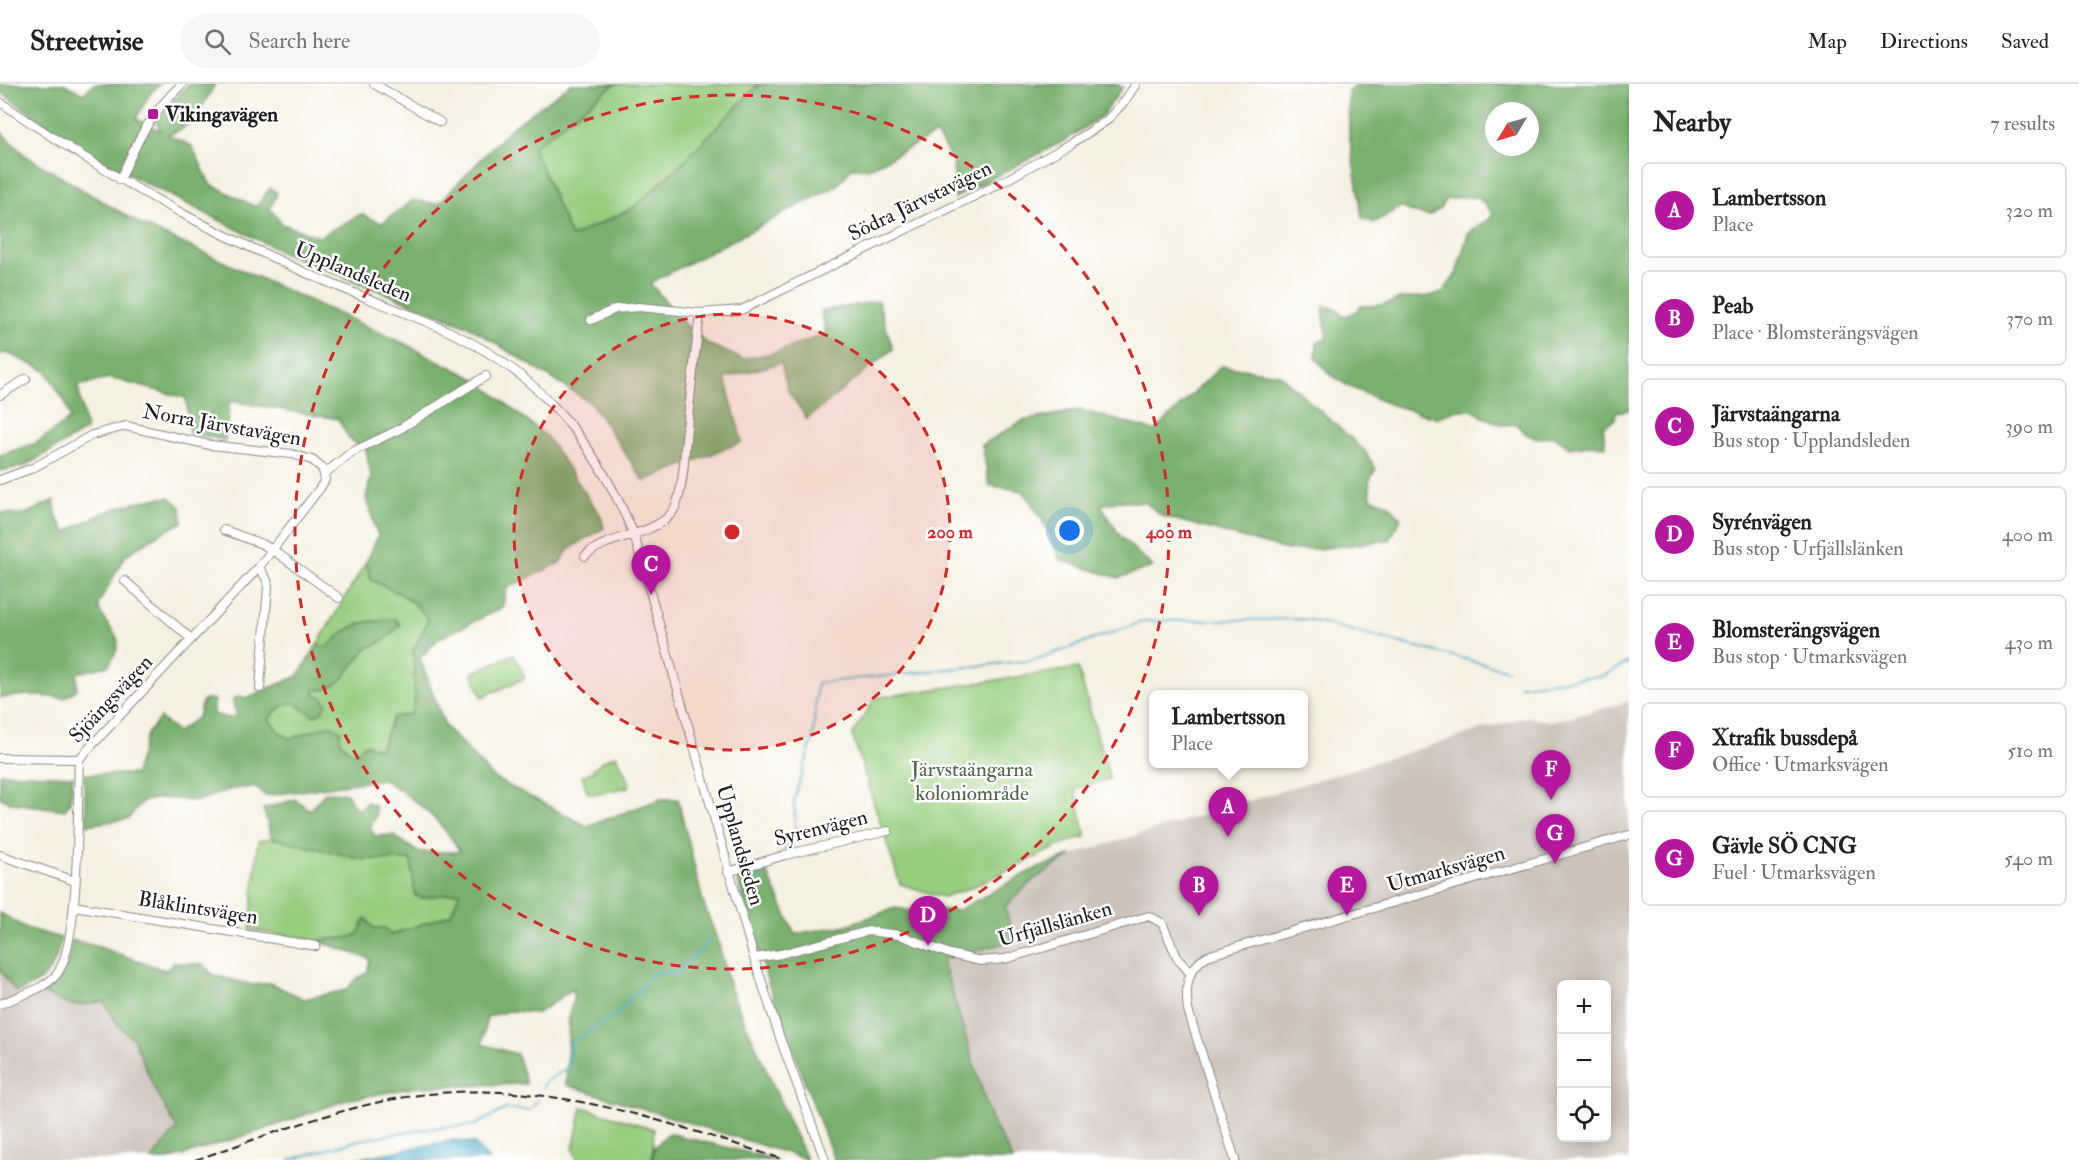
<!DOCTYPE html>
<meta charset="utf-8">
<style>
:root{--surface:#fff;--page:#f6f6f6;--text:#202124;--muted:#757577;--line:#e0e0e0;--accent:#b5179e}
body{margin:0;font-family:"IM FELL Double Pica",serif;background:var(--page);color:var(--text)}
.controls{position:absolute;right:18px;bottom:18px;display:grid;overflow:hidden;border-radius:9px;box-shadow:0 3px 15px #0003}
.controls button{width:54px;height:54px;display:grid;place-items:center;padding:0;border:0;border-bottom:2px solid var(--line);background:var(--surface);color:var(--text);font:30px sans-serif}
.compass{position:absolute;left:1485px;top:18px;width:54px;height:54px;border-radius:50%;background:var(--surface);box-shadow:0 3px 15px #0003;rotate:232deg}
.you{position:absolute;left:1070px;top:447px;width:21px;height:21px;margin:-15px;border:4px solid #fff;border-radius:50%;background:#1a73e8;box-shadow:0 0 0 9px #1a73e833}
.badge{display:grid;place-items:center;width:39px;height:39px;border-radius:50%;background:var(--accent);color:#fff;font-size:20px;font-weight:700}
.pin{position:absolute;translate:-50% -50px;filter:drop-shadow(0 2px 3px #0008)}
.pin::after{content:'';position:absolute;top:32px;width:21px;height:18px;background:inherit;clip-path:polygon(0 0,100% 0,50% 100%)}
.popup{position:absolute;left:1149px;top:606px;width:159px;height:78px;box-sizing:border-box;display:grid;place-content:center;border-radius:9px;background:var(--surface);filter:drop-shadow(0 2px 4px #0005);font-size:20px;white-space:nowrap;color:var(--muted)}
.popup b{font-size:22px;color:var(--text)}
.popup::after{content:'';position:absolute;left:50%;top:100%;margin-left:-12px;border:12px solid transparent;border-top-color:var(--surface)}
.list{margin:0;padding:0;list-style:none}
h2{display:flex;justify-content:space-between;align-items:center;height:78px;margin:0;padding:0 24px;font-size:26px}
h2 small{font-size:20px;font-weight:400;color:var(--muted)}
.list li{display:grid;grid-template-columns:39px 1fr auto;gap:18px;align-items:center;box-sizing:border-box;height:96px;margin:0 12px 12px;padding:0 12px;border:2px solid var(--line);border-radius:9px}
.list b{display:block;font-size:22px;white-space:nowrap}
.list p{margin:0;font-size:20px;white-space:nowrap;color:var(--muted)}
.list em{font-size:20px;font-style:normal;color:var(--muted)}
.icon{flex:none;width:33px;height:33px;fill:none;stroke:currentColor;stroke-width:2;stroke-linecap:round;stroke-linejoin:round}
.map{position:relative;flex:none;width:1629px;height:1076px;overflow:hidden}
header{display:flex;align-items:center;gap:36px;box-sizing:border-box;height:84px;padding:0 30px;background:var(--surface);border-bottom:2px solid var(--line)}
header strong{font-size:28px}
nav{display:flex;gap:33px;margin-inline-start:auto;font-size:21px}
.search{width:420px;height:54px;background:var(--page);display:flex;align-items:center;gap:15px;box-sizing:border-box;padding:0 21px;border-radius:33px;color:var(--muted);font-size:22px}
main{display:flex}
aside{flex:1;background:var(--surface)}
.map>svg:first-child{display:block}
.industrial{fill:#ccc2b9;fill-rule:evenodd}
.green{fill:#97cd7f;stroke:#5a744e;stroke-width:1.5}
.forest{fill:#79b06e;stroke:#4a6645;stroke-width:1.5;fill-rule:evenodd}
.water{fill:#49a9c8;stroke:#326272;stroke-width:1.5}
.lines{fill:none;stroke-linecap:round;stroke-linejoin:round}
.stream{stroke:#49a9c8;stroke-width:2}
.minor-casing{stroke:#88867e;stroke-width:10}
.minor{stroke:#fff;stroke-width:8}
.rail{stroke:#1c1c1c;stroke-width:2;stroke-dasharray:9 4.5;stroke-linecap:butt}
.ring{fill:none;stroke:#d62828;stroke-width:3;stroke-dasharray:10 8}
.poi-dot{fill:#b5179e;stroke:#fff;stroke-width:2}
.labels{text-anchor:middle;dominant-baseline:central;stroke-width:5;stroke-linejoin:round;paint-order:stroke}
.poi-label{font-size:21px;font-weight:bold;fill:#1c1c1c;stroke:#fff;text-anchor:start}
.street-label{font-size:21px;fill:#1c1c1c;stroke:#fff}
.park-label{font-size:21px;fill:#4d6344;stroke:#fff}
.centre{fill:#d62828;stroke:#fff;stroke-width:3}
.ring-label{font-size:18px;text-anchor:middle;font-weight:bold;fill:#d62828;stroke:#fff;stroke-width:5;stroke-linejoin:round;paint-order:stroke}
</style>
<header>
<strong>Streetwise</strong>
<div class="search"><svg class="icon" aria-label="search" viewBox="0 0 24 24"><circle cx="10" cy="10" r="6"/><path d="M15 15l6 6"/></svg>Search here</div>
<nav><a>Map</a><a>Directions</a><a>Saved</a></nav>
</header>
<main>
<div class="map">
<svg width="1629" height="1076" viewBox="0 0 1629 1076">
<rect width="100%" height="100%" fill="#fff"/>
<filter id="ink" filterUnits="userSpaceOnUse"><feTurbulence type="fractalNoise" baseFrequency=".0167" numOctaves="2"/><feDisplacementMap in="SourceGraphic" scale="12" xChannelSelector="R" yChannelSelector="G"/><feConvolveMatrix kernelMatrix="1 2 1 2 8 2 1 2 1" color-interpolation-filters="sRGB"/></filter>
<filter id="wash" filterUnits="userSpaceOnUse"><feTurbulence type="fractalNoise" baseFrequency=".008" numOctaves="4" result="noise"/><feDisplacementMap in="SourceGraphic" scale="24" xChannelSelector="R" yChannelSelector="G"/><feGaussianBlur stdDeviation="1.35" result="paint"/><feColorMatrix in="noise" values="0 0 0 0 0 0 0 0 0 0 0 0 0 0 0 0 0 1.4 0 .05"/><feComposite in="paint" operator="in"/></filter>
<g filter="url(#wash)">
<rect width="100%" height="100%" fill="#f5f1e1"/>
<!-- industrial -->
<path class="industrial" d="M1629,617V1076H1013L991,1036L942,875L1013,857L1005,823L1033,796L1072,771L1490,643L1527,633L1550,637L1572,633ZM1562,900H1606V1054H1562Z
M0,886L16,908H41L63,920L84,922L103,917L119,942L134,956L153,1002L177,1045L151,1076H0Z"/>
<!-- green -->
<path class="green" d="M615,0H759L681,80L633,124L571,153L533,63Z
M366,478L371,496C393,506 415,514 428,536L413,567L415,616L411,630L393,633L380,665L360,664L355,670C343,663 337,652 330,641L290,655L279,648L269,635C275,626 284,620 295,619L303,626L314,610V606L356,578L366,565L376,561L388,553L400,541L396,535C389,534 384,537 377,537C355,536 342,549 327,564L317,561Z
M514,570L525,594L482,613L472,589Z
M1078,584L1110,695L1075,705L1086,753L1070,757L970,804L943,813L900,800L852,651L875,614Z
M616,671L630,699L628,703L594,710L588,709L582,692L594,687L593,684L600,680V678Z
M272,754L361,775L411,776L415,812L422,814L460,807L451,830L391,851H357L348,854L328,855L317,857L250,846L258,757Z
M582,1023L654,1045L652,1076H577L573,1065Z"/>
<!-- forest -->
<path class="forest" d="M0,0H65L83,10L94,0H160L150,10L136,35L161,47L156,37L188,0H215L196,34L182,45L168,51L192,62L210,100L256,123L270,104L277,109L270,125L282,140L319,153L361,130L382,139L413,116L438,120L510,45L571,0H615L533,63L571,153L633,124L681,80L759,0H1115L1123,3L1102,32L1067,55L955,114L953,77L936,50L868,85L852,84L837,102L650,199L685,240L708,260L743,275L777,268L826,250L821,227L878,217L893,265L807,335L788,307L781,279L725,294L742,358L644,397L591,319L470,243L282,168L104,78L38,35L0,7Z
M1356,0H1629V326L1616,328L1615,335L1603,343L1606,362L1587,361L1569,364L1555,352C1539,355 1527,356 1517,340L1503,341L1483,333L1473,326H1457L1437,334L1389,320L1350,303L1328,289L1316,274L1317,259L1327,254C1327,243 1321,231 1324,221L1339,226L1343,233L1357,227L1361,222L1383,221L1399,215L1429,212L1443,208L1456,190L1468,149L1493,132C1480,107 1471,113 1446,115L1440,125L1429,132L1415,129L1400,123L1374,139L1362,134L1349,50L1348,7ZM1494,27H1530V63H1494Z
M0,47L26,72L140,140L401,258L477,296L547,353L601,432L604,444L569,465L560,479L507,504L502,524L438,555L420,574L445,642L494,694L587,742L661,715H678L703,818L719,860L730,904L806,1075L566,1001L569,930L573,917V905L538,929L509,927L487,933L482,960L517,970L526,1000L417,1003L346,1016L263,1046L168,1076H151L177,1045L153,1002L134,956L119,942L103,917C74,925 67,922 41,908C68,895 66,882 72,856L96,862L165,886L174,879L203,880L213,891L253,901L270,899L304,915L346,906L356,895L367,889L370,875L317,857C331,854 344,856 357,851L366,834L373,844H385L391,851L451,830L460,808L422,814L415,811L411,776L361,775L272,754L263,725L295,715L310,726L326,708L347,709L355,724L360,725L367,718L375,722L376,731L370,744L375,752L393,751L418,768H460C442,735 413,715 383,695L265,712L256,703L231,705L198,717L161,714L143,717L128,735L87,741L83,690H135L147,650L160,634L177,648L198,633L202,618L207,615L215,616L213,630L228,634L237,632L232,616L239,612L246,614L298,592L317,561L327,563C342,549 355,537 377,537C384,537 389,534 396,535L400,541L388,553L376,561L366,565L340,598L325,606H314V610L322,613L327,620L322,628L314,632L295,619C284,620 275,626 269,635L279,648L290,655L330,641L341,647L340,657L348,666L355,669L365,660L380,665L393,633L411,630L415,616L413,567L428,536C415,514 393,506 371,496L366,478L378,452L366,414L371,392L366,366L349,355L338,335L230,317L225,356L189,349L186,314L109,294L78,302L86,346L25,382L0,387V371L36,359L70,335L65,318L46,287L7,269L0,270Z
M1221,282L1279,290L1364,366L1376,385L1369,397L1371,414L1388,420L1401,434L1390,456L1318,465L1287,466L1162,432L1146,419L1120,417L1101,421L1120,452L1153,483L1118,494L1060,476L1042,435L1023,407L989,401L982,361L1022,337L1081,326L1155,347Z
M170,413L181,423L182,438L156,452L126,471L98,521C106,552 132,547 108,582L77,589V605L65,614L26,611L0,614V429L25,430L54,416L57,434L66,448C100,429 130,416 170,413Z
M0,689L73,692L70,718L65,726L12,719L0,714Z
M1072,771L1033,796L1005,823L1014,857L942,875L991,1036L1013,1076H834L767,896L737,794L766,786L795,850L847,841L895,824L913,827L959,826L1031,787Z
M0,829L26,844L61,854C56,885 47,898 16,908L0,886Z
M668,1049L778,1076H653L654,1064Z"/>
<!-- water -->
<path class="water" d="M453,1056L474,1059L489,1076H351Z"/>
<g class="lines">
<!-- stream -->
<path class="stream" d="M1520,601L1603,592L1629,578
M781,770L796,754L794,716L813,654L817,599L1035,576L1145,537L1306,535L1508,586
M746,817L762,790L775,776
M543,1004L544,999L568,983L571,958L617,930L629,916L642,904L653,889H676L710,856
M290,1076L359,1056L425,1045L475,1041L506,1025L530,1026L539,1014"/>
</g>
</g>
<g filter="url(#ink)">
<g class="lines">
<!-- minor casing -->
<g class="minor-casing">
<path id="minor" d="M374,0L440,38
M0,18C61,60 124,99 189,133C222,151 257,166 291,182C343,207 398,224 450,248C541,290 596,360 634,451L754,874L780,954L825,1076
M120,96C138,55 149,31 182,0
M591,236L615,225L639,223L700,229L741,226L999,100L1072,59L1106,37L1124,18L1136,0
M0,311L26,295
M324,390L352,368L398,346L486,292
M0,396L33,384L92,351L126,342L210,361L292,370L312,376L322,384L324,390
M224,446L262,460L273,466L339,514
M585,472C608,451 644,454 668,433C672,429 676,424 677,418C684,398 684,374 686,354C690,312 695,271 700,229
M259,483L267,496L268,502L260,604
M125,497L191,555
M0,674L79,675
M0,771L75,797
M728,788L785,771L888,747
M74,822L316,862
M754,874L781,870L868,847L900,851L950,870L981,877L1005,875L1149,832L1162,839L1178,875L1190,889
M0,920C18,912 44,906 57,890C81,857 77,720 79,675L259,483L320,404L325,396L324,390
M1235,1076L1188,926C1185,903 1186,886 1207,872L1258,857L1629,751"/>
</g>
<!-- minor -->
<use href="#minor" class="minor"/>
<!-- rail -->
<path class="rail" d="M195,1076C266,1052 338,1023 413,1012C543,993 663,1037 785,1076"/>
</g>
</g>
<!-- distance rings -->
<circle cx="732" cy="448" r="218" fill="#d62828" fill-opacity=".12"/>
<g class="ring">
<circle cx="732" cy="448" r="218"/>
<circle cx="732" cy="448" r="437"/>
</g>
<!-- markers -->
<rect class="poi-dot" x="147" y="24" width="12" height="12" rx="3"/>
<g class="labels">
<!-- poi labels -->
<g class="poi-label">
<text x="165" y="30">Vikingavägen</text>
</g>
<!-- street labels -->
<g class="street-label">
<text transform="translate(920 117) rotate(-26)">Södra Järvstavägen</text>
<text transform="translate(353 188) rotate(23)">Upplandsleden</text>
<text transform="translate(222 341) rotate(10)">Norra Järvstavägen</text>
<text transform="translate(111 615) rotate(-47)">Sjöängsvägen</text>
<text transform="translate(821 744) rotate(-14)">Syrenvägen</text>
<text transform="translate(740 761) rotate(74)">Upplandsleden</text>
<text transform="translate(1446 785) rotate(-16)">Utmarksvägen</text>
<text transform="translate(198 824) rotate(9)">Blåklintsvägen</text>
<text transform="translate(1055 840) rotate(-16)">Urfjällslänken</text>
</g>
<!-- park labels -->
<g class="park-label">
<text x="972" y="685">Järvstaängarna<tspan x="972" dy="24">koloniområde</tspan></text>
</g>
</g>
<circle cx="732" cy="448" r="9" class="centre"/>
<g class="ring-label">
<text x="950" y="454">200 m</text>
<text x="1169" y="454">400 m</text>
</g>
</svg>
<div class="controls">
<button>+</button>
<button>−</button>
<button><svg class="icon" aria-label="locate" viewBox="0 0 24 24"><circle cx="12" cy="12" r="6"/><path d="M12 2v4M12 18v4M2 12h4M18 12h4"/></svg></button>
</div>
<svg class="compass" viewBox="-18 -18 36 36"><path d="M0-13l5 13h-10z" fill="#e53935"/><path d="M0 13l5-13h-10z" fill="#757577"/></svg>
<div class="you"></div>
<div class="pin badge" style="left:1228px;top:753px">A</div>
<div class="popup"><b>Lambertsson</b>Place</div>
<div class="pin badge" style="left:1199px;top:832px">B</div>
<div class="pin badge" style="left:651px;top:511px">C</div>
<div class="pin badge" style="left:928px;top:862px">D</div>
<div class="pin badge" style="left:1347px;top:832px">E</div>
<div class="pin badge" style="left:1551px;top:716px">F</div>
<div class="pin badge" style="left:1555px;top:780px">G</div>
</div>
<aside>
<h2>Nearby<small>7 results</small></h2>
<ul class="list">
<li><span class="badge">A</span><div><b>Lambertsson</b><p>Place</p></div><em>320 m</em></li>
<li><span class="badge">B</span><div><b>Peab</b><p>Place · Blomsterängsvägen</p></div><em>370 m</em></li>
<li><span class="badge">C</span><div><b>Järvstaängarna</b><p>Bus stop · Upplandsleden</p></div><em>390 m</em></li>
<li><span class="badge">D</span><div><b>Syrénvägen</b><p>Bus stop · Urfjällslänken</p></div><em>400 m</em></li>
<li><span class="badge">E</span><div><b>Blomsterängsvägen</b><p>Bus stop · Utmarksvägen</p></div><em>430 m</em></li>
<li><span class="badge">F</span><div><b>Xtrafik bussdepå</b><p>Office · Utmarksvägen</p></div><em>510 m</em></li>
<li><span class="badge">G</span><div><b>Gävle SÖ CNG</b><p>Fuel · Utmarksvägen</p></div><em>540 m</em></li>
</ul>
</aside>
</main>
